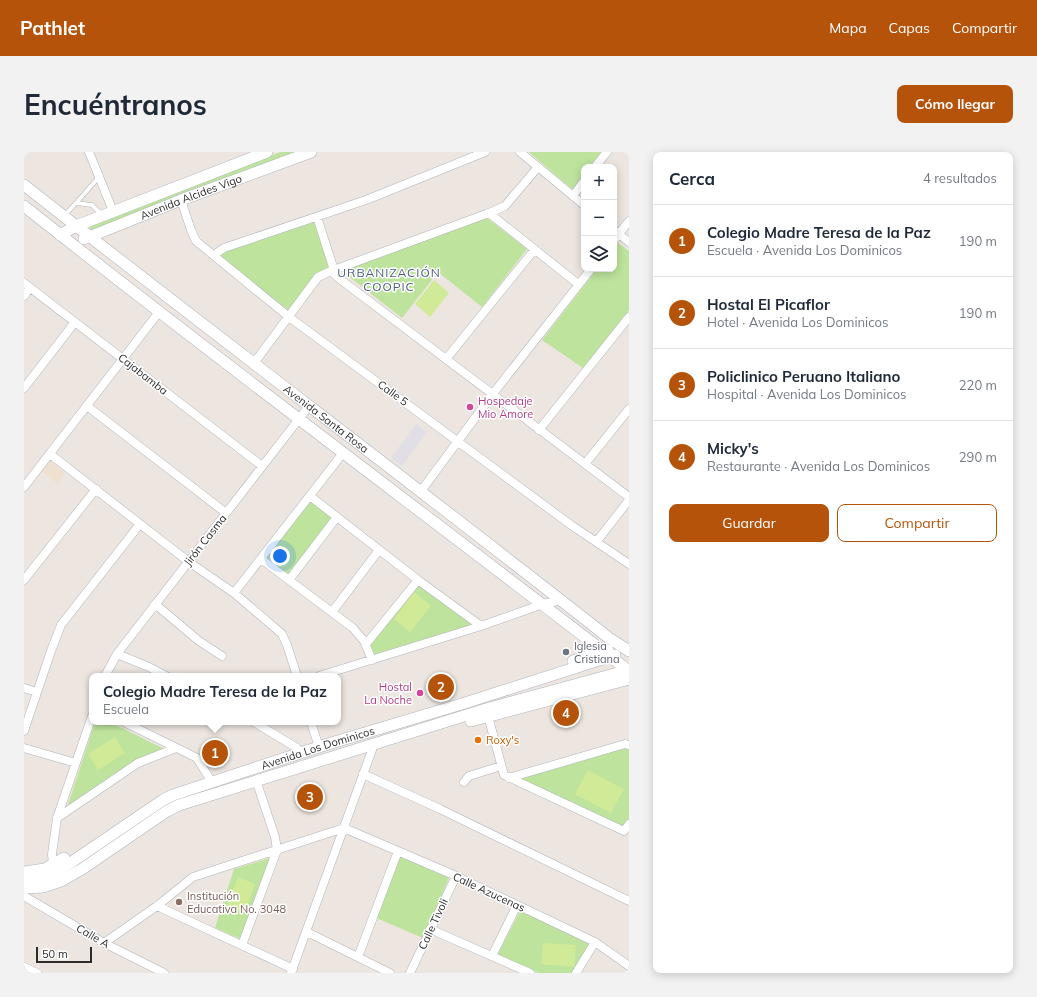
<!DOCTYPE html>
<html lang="es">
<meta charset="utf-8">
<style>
:root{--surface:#fff;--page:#f2f2f3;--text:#1f2937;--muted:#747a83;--line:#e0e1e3;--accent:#b45309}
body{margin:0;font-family:Mulish,sans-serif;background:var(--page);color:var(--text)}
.controls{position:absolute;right:12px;top:12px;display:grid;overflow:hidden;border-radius:8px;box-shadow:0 2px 10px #0003}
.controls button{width:36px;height:36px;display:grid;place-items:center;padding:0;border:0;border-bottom:1px solid var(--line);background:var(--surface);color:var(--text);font:20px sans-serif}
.scale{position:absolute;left:12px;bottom:10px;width:56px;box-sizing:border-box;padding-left:4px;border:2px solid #2c2c2c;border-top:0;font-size:11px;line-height:14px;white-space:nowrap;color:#2c2c2c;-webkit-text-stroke:3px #fff;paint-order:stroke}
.you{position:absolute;left:256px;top:404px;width:14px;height:14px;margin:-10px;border:3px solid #fff;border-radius:50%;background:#1a73e8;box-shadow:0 0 0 6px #1a73e833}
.badge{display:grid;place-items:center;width:26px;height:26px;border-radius:50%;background:var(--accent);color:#fff;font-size:13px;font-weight:700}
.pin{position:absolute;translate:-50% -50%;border:2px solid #fff;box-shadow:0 1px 4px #0006}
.popup{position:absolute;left:65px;top:521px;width:252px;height:52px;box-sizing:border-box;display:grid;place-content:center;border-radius:8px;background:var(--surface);filter:drop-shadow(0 1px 3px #0005);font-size:13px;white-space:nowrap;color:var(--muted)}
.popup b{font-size:15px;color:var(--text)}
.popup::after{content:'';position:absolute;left:50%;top:100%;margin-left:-8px;border:8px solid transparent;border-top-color:var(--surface)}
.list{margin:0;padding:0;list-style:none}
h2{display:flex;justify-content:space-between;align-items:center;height:52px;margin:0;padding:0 16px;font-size:17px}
h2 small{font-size:13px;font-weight:400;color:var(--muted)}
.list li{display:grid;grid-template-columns:26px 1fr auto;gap:12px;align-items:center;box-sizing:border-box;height:72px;padding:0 16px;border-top:1px solid var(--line)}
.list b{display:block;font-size:15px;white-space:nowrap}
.list p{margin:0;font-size:13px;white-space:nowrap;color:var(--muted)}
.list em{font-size:13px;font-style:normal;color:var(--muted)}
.actions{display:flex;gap:8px;padding:12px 16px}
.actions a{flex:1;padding:9px 0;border:1px solid var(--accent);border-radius:8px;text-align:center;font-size:14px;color:var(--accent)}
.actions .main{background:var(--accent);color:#fff}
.icon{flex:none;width:22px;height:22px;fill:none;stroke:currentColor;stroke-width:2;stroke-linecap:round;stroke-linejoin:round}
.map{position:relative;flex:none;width:605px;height:821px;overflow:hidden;border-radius:8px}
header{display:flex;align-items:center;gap:24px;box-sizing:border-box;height:56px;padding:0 20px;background:var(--accent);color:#fff}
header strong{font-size:19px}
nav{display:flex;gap:22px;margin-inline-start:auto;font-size:14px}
.intro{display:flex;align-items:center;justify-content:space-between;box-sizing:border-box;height:96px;padding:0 24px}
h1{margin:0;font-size:28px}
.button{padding:10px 18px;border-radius:8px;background:var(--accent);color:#fff;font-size:14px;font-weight:700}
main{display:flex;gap:24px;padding:0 24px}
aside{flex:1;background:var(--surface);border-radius:8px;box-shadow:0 2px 10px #0003}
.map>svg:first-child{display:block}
.industrial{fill:#e0dfe6}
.education{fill:#efe0cf}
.green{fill:#bde39c}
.pitch{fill:#d1ea98}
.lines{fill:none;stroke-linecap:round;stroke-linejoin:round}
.lane-casing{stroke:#afb3bc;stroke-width:5}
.street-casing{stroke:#afb3bc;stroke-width:9}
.secondary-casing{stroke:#afb3bc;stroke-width:12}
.lane{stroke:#fff;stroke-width:4}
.street{stroke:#fff;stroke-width:8}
.secondary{stroke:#fff;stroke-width:11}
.hotel-dot{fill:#d1479c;stroke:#fff;stroke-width:1.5}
.worship-dot{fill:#6b7280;stroke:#fff;stroke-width:1.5}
.food-dot{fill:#e8710a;stroke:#fff;stroke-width:1.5}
.education-dot{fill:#8d6e63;stroke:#fff;stroke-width:1.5}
.labels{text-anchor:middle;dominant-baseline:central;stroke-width:3;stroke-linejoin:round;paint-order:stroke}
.street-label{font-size:11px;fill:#2c2c2c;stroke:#fff}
.hotel-label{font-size:11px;fill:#b23c85;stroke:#fff;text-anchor:start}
.worship-label{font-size:11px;fill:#5b616d;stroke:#fff;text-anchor:start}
.food-label{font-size:11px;fill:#c56008;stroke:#fff;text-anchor:start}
.education-label{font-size:11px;fill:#785e54;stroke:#fff;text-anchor:start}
.neighbourhood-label{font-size:12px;letter-spacing:1px;fill:#4c5b7d;stroke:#fff}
</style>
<header>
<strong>Pathlet</strong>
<nav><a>Mapa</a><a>Capas</a><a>Compartir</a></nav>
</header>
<div class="intro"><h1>Encuéntranos</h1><a class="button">Cómo llegar</a></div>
<main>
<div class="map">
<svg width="605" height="821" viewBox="0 0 605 821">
<rect width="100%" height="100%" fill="#ede5df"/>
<!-- industrial -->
<path class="industrial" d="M392,272L403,280L378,314L367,306Z"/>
<!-- education -->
<path class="education" d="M25,309L40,321L33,331L17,319Z"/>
<!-- green -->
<path class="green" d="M257,0H278L70,79L66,77L67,72Z
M505,0H577L566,15H560V23L549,38Z
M463,66L503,97L458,155L414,120L378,166L318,119Z
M291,67L307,117L267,160L192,103L201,97Z
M594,91L605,99V158L559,216L518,188L573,117H590V96Z
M287,348L309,365L264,423L241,406Z
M395,432L448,473L351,502L346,493Z
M71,570H86L140,597L43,656Z
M604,595L605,596V668L600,676L494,626Z
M373,703L425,726L399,786L350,765Z
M246,706L217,787L191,776L210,717Z
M497,759L567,793L551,821H514L474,802L495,761Z"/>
<!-- pitch -->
<path class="pitch" d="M410,128L425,141L406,165L391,152Z
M390,440L407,454L386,480L370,467Z
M91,585L101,601L74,618L64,602Z
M564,618L600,637L587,661L551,642Z
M214,725L231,732L221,761L203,754Z
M519,791L552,793L550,815L517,812Z"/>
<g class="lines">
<!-- lane casing -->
<g class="lane-casing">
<path id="lane" d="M52,51L75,25
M40,64L52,51L68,53L78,63"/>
</g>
<!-- street casing -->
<g class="street-casing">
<path id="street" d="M65,0L89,59
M496,0L560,53
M571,15L583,0
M549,44L560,29
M157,48L167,78L172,89L265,165L547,373L605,412
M465,61L554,132
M293,65L310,118
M590,78L605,90
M590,88L605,69
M190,103L200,96L342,48L461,0
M307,119L317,128L605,345
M0,131L238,314
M0,144L6,136
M422,207L511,97
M230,211L294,125L307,119L465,61L481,54L514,15
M0,236L51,170
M63,254L202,361
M515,278L605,165
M26,302L165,410L210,441L258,482L263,493L273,524
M561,312L605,257
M0,335L135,160
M397,339L468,243L567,117
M286,344L394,428L457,474
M573,389L605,348
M237,407L329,476L340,489L348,508
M0,428L72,337
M265,428L313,365
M210,441L319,301
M131,452L175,489L198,504
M308,460L355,398
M342,492L394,428
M93,502L125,515L142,524
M81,524L93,502L285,254
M295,524L457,474L519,452L538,448
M0,536L13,540
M464,564L480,623L600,679L605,672
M100,570L173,606L184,624
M230,570L273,596
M287,570L293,589
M0,579L27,499L37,473L116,372
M0,596L52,611
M339,622L416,657L605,749
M485,626L601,592L605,593
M440,630L445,624L477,614
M33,666L114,611L152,596
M29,714L28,702L33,666L68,564
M0,744L80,791L140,821
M133,754L269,817
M406,777L506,821
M283,780L366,821
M80,791L133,754L169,725L320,676L432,724L571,790L605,814
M218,793L253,698L251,685L234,634
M468,804L493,753
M334,805L374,699
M0,815L13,821
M267,821L348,598
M386,821L432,724
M552,821L571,790"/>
</g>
<!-- secondary casing -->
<g class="secondary-casing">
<g id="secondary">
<path id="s1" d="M0,33C194,186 391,333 585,486L605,499"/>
<path d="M0,54C199,212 404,364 605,519"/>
<path d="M36,83L52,74L243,0"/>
<path id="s2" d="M60,87L157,48L287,0"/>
<path d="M549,509L584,498"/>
<path d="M447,569L605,527"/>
<path d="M0,720L21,717L40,706"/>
<path id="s3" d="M0,727H14L30,722L139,648L149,643L304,592L441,551L591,503"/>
<path d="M0,736L19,735L37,729L58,717L143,659L155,653L462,557L605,518"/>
</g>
</g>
<!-- lane -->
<use href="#lane" class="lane"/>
<!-- street -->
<use href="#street" class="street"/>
<!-- secondary -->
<use href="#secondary" class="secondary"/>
</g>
<!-- markers -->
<g class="hotel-dot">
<circle cx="446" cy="255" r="4"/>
<circle cx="396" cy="541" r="4"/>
</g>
<circle class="worship-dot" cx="542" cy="500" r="4"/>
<circle class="food-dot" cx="454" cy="588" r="4"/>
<circle class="education-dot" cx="155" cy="750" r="4"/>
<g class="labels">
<!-- street labels -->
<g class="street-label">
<text stroke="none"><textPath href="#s2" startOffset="115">Avenida Alcides Vigo</textPath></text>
<text transform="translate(119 222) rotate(38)">Cajabamba</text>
<text transform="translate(369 241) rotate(36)">Calle 5</text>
<text stroke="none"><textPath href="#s1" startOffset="382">Avenida Santa Rosa</textPath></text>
<text transform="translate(181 388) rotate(-52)">Jirón Casma</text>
<text stroke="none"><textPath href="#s3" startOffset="326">Avenida Los Dominicos</textPath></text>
<text transform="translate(465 740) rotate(25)">Calle Azucenas</text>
<text transform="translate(409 772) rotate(-65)">Calle Tivoli</text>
<text transform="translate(69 784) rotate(30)">Calle A</text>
</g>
<!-- hotel labels -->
<g class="hotel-label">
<text x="454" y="249">Hospedaje<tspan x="454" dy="13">Mio Amore</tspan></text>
<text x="388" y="535" text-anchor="end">Hostal<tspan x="388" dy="13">La Noche</tspan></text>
</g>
<!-- worship labels -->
<g class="worship-label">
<text x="550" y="494">Iglesia<tspan x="550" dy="13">Cristiana</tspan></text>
</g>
<!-- food labels -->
<g class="food-label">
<text x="462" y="588">Roxy's</text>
</g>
<!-- education labels -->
<g class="education-label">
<text x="163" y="744">Institución<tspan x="163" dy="13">Educativa No. 3048</tspan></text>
</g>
<!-- neighbourhood labels -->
<g class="neighbourhood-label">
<text x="365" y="120">URBANIZACIÓN<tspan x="365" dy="14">COOPIC</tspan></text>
</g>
</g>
</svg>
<div class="controls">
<button>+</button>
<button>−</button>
<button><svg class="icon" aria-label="layers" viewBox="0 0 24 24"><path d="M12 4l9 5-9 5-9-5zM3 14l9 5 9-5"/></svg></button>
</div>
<div class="scale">50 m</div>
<div class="you"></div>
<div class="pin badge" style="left:191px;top:601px">1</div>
<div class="popup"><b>Colegio Madre Teresa de la Paz</b>Escuela</div>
<div class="pin badge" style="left:417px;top:535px">2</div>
<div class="pin badge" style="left:286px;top:645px">3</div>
<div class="pin badge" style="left:542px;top:561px">4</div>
</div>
<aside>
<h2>Cerca<small>4 resultados</small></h2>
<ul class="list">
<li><span class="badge">1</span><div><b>Colegio Madre Teresa de la Paz</b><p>Escuela · Avenida Los Dominicos</p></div><em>190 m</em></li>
<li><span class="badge">2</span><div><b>Hostal El Picaflor</b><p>Hotel · Avenida Los Dominicos</p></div><em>190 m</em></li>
<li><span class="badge">3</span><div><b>Policlinico Peruano Italiano</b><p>Hospital · Avenida Los Dominicos</p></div><em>220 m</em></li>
<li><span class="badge">4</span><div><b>Micky's</b><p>Restaurante · Avenida Los Dominicos</p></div><em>290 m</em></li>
</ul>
<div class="actions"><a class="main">Guardar</a><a>Compartir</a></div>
</aside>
</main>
